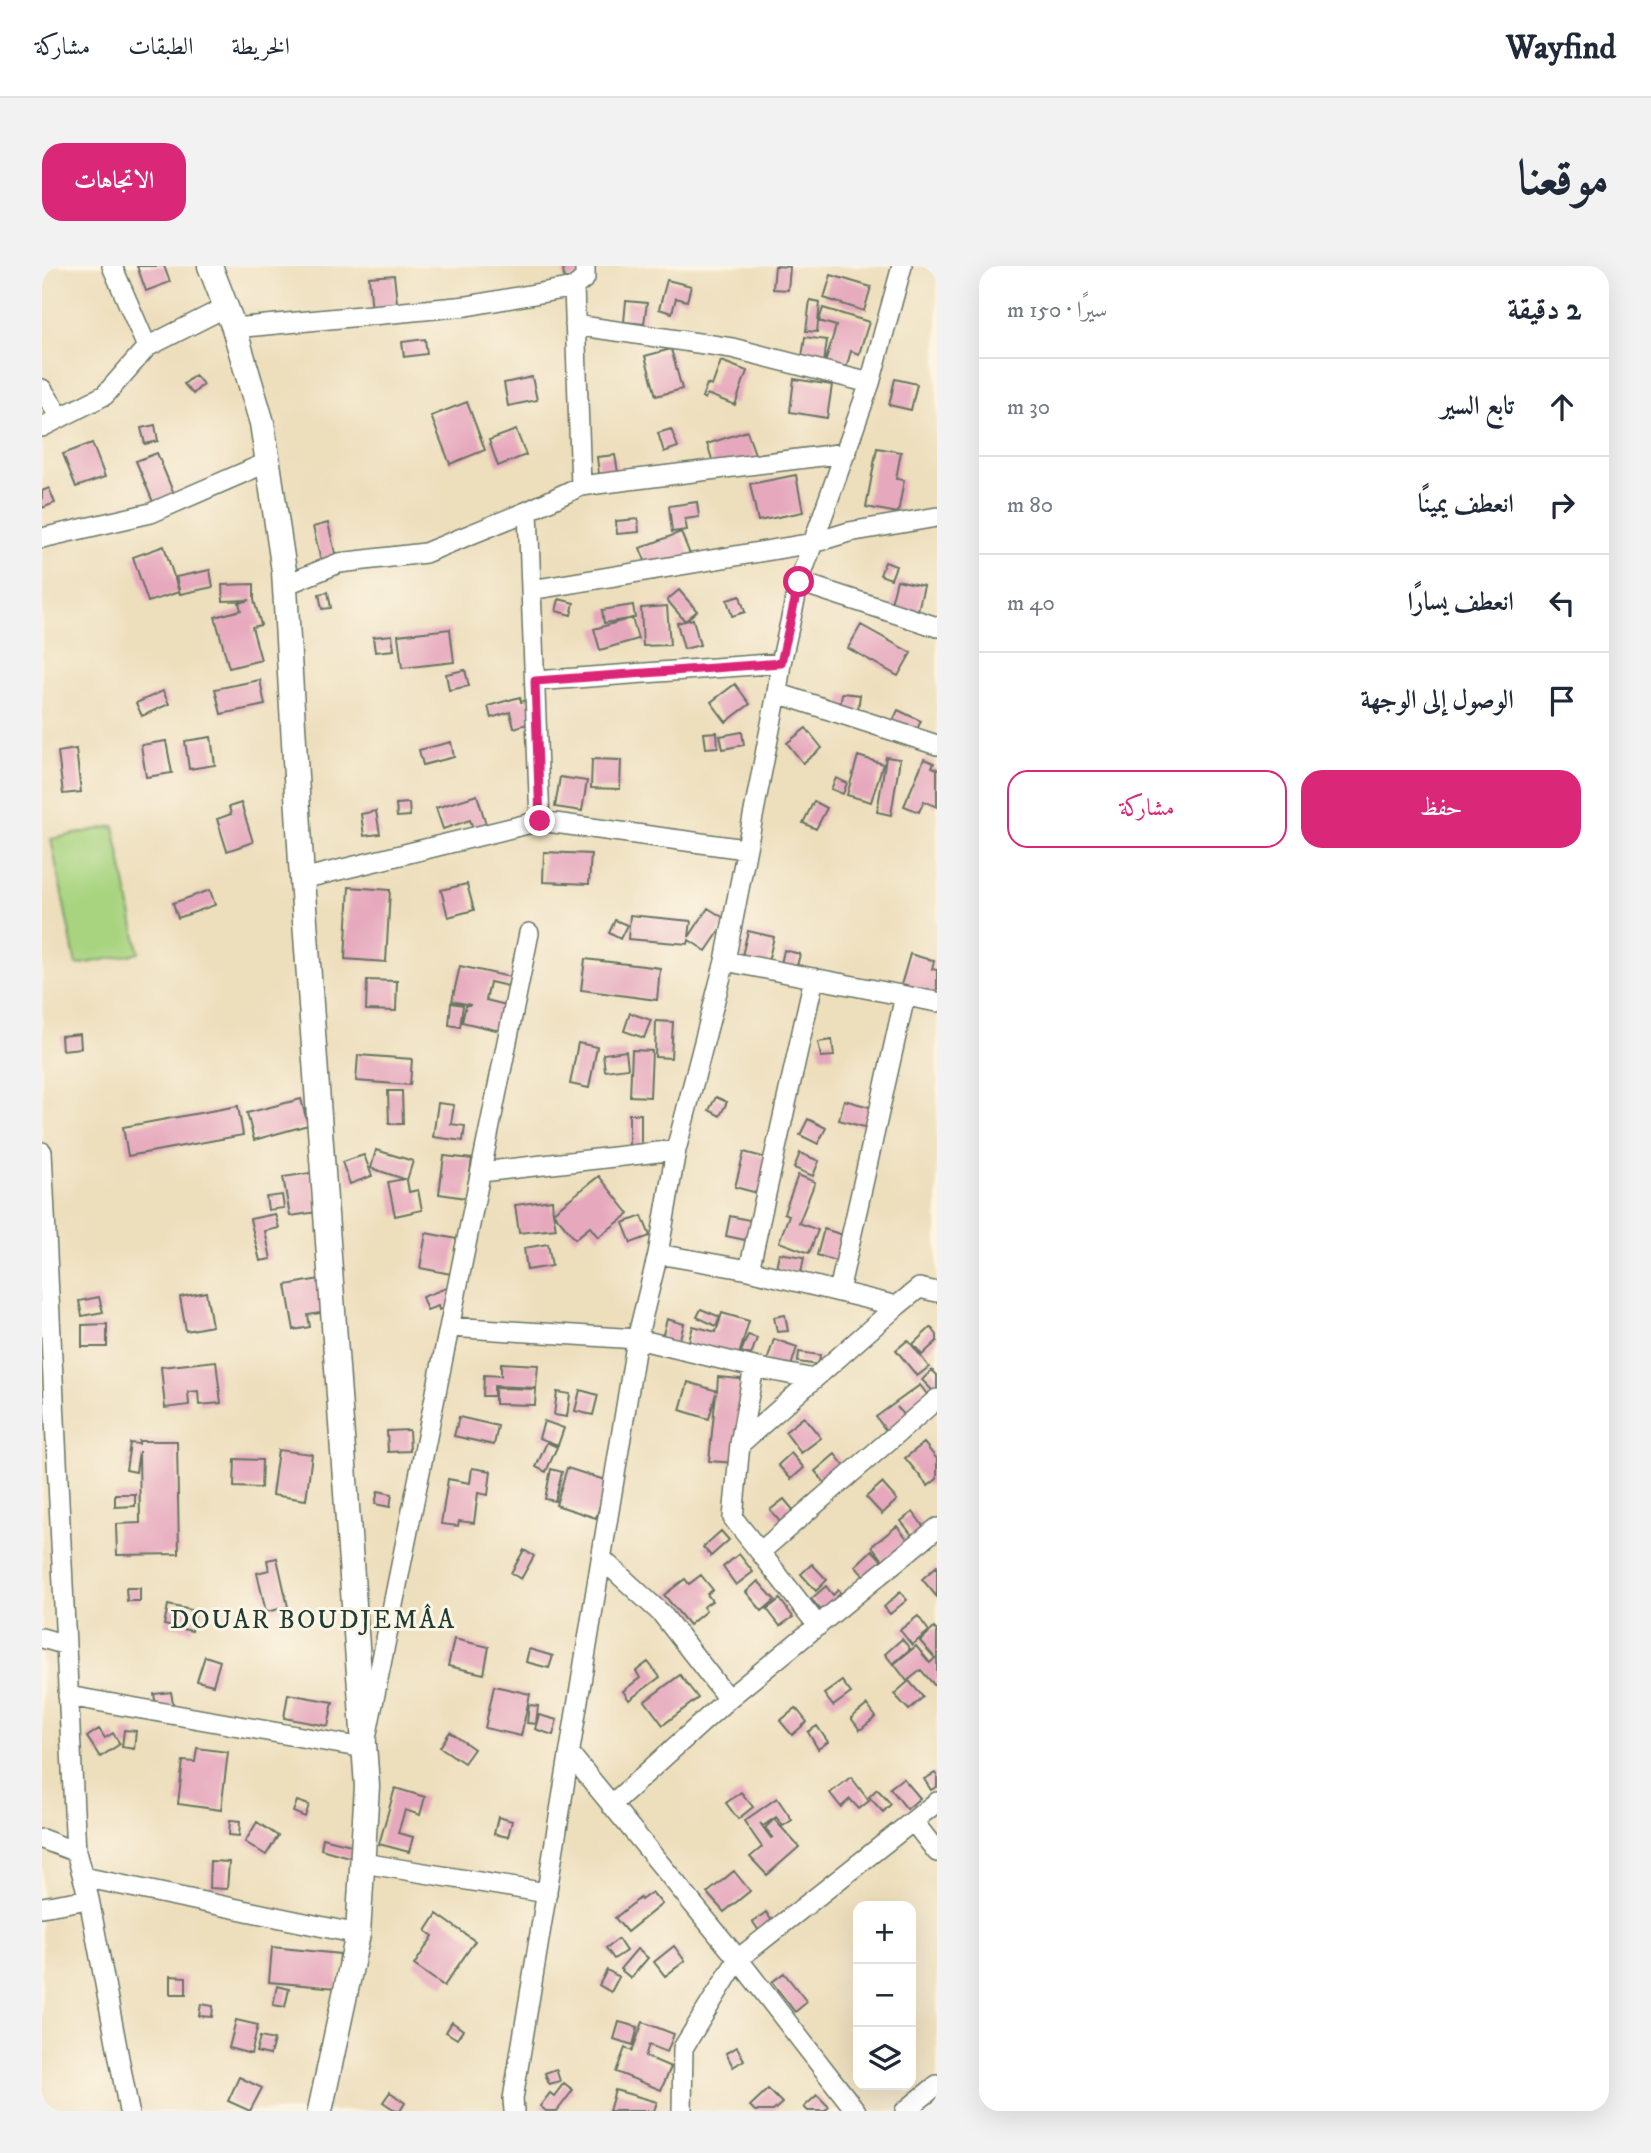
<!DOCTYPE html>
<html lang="ar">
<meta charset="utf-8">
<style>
:root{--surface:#fff;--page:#f2f2f3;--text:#1f2937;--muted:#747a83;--line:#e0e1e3;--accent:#db2777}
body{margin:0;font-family:"IM FELL DW Pica",Amiri,serif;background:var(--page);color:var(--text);direction:rtl}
.controls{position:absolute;right:21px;bottom:21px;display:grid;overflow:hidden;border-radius:14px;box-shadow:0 7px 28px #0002}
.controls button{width:63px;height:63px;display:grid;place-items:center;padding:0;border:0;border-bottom:2px solid var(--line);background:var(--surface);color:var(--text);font:35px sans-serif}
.stop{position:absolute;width:21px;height:21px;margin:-16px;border:5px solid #db2777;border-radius:50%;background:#fff}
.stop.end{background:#db2777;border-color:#fff;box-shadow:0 2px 7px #0008}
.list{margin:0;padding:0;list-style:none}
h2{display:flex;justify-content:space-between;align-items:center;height:91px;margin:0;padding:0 28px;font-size:30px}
h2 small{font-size:23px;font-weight:400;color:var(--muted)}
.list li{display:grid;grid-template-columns:46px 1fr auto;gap:21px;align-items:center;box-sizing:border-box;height:98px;padding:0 28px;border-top:2px solid var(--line)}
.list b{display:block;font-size:26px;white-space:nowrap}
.list em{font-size:23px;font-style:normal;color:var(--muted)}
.actions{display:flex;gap:14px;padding:21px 28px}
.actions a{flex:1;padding:16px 0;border:2px solid var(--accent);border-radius:21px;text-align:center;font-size:24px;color:var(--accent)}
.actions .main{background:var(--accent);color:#fff}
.icon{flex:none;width:38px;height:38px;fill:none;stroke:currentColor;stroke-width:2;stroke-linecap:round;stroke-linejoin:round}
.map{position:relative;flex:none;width:895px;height:1845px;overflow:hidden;direction:ltr;border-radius:21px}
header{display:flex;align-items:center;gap:42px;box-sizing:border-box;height:98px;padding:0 35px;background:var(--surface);border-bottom:2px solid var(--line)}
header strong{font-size:33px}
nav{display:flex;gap:38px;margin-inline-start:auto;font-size:24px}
.intro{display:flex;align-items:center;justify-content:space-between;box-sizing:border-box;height:168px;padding:0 42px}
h1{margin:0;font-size:49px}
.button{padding:18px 32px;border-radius:21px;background:var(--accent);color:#fff;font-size:24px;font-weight:700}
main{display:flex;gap:42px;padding:0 42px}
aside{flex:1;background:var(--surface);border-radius:21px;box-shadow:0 7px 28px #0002}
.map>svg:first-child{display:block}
.green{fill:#a8d480;stroke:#64885a;stroke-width:2}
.building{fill:#e6a8bd}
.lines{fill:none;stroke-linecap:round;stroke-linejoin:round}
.minor-casing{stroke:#677564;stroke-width:22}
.tertiary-casing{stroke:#677564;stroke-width:27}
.minor{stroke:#fff;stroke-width:19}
.tertiary{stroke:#fff;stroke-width:24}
.route{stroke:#db2777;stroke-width:9}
.labels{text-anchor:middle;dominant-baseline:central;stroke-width:6;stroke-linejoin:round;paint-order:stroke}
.neighbourhood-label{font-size:26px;letter-spacing:2px;fill:#1f3d34;stroke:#fcf5e5}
</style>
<header>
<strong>Wayfind</strong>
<nav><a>الخريطة</a><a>الطبقات</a><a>مشاركة</a></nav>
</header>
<div class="intro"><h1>موقعنا</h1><a class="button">الاتجاهات</a></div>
<main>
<aside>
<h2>2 دقيقة<small>سيرًا · 150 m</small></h2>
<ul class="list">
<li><svg class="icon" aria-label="ahead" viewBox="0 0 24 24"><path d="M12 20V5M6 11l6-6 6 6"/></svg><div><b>تابع السير</b></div><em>30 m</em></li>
<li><svg class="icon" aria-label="right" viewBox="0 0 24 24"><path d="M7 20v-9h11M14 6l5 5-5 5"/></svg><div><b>انعطف يمينًا</b></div><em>80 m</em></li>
<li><svg class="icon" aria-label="left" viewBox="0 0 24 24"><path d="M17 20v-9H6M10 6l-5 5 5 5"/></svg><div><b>انعطف يسارًا</b></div><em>40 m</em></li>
<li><svg class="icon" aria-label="arrive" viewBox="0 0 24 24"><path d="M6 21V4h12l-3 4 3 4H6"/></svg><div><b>الوصول إلى الوجهة</b></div></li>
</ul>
<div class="actions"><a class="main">حفظ</a><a>مشاركة</a></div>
</aside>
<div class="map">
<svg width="895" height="1845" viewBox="0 0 895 1845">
<rect width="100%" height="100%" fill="#fcf5e5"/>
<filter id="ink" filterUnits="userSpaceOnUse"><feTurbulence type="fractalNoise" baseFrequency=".0143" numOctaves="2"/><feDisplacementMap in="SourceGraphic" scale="14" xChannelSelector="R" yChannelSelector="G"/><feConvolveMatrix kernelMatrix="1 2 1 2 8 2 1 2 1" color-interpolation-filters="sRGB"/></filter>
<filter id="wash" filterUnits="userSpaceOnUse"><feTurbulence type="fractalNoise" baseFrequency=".00686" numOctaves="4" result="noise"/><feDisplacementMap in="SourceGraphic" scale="28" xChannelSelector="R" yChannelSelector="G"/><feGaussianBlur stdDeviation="1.57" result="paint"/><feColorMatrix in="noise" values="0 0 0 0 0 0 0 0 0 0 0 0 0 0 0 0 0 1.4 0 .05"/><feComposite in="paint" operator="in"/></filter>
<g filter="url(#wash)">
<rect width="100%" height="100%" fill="#eddebc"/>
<!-- green -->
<path class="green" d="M72,560L97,687L34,699L9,573Z"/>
<g id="blocks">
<!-- building -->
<path class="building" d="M95,0H122L128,16L104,25Z
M521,0H538L539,10L522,13Z
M733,0L748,1L746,24L731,23Z
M352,9L356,45L330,47L327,11Z
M789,9L829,21L822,45L782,32Z
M625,14L649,20L645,35L634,32L630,47L617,43Z
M768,34L778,36L775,66L764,65Z
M584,35L605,37L602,58L582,56Z
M781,42L827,56L817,88L809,85L801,113L758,104L763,71L785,74L781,104L794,60L777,55Z
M383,73L385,88L362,91L360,76Z
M629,83L640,123L614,130L603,90Z
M679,95L705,105L693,139L665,128L663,133L660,131L665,118L670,120Z
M153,109L161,118L151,128L142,118Z
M490,111L495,134L466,140L462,117Z
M752,113L790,119L785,152L748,146Z
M853,113L875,118L869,144L847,139Z
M425,136L443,184L408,198L389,150Z
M113,159L116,175L103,178L99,162Z
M629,163L636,181L622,186L616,167Z
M474,164L484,189L456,200L447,174Z
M705,165L716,197L676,211L665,178Z
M50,177L63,211L34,221L21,188Z
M835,182L859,186L854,213L862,214L856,247L824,241Z
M115,187L134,233L113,241L94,195Z
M573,189L576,206L557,208L555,191Z
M754,209L761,246L716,255L708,218Z
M7,222L13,237L0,242V225Z
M655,236L657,251L643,253L645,264L630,266L627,240Z
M596,253L597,266L575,268L574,255Z
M286,257L294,291L279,295L271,261Z
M639,266L651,296L610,312L598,282Z
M122,280L137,326L106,336L91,291Z
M843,296L854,300L849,313L838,309Z
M168,304L171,321L138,328L134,311Z
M855,314L882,320L872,360L845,353Z
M212,318V334L219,359L210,361L219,394L187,402L173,351L199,344L197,337L208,334L181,335L180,319Z
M637,324L655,345L643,355L625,334Z
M286,326L289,342L280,343L277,328Z
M698,330L703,346L690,350L685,334Z
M517,333L532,337L529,349L514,345Z
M591,339L593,352L562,357L560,344Z
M625,340L628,379L601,380L599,342Z
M590,352L596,373L558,384L552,363Z
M651,353L658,379L642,383L635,357Z
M819,359L869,387L856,410L806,382Z
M408,363L412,396L360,402L356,369Z
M350,369L352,384L333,386L331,371Z
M423,404L427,420L407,424L404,408Z
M218,414L223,439L179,448L173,423Z
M693,418L708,438L684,456L669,436Z
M121,425L127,438L100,450L94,437Z
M800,427L818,429L815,451L797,449Z
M478,431L479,436L489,433L495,455L472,462L468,446L449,452L446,440Z
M856,444L879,455L870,474L847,463Z
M764,462L780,482L761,497L745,477Z
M675,466L676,481L664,482L662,467Z
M700,466L702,479L681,483L678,470Z
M169,471L173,499L147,503L143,475Z
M124,475L130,507L104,511L99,479Z
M409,476L412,491L381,499L377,484Z
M34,483L39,526L21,528L16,486Z
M816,490L841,498L829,536L805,529Z
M844,491L858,493L849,549L835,546Z
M550,493L579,494L578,523L549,522Z
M882,493L892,497L890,501L895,503V541L882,535L877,546L862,540Z
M518,511L545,515L540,545L513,541Z
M794,512L805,517L801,528L789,523Z
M435,529L445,561L432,565L428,554L401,563L394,542Z
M772,535L785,542L774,563L761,557Z
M199,537L211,576L185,585L175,553L189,548L187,541Z
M367,537L368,550L355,551L354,538Z
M334,545L338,568L322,570L319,548Z
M502,586L549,588L547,618L501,616Z
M425,618L432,644L406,651L399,624Z
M307,621L348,624L344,696L303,693Z
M168,624L173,639L136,652L131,637Z
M666,642L685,654L664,685L647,674L646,678L586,673L588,649L649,655L647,671Z
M573,654L585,659L578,673L567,667Z
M706,665L732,671L724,704L698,698Z
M742,684L758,688L752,712L737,708Z
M868,688L892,695L890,703L895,704V744L855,733Z
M543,693L618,702L615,734L539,724Z
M418,700L468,711L466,720L448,716L444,734L464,739L458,765L420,756L424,739H429L410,735Z
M325,714L355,715L354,745L324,744Z
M409,737L421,739L418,761L407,759Z
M588,747L609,754L602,772L582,765Z
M614,755L631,756L629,792L613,791Z
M38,768L39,782L20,784L19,770Z
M790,774L792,790L779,791L776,776Z
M536,777L555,781L547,822L528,818Z
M590,784L610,785L608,831L588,830Z
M584,785L586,802L563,805L561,788Z
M316,789L370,793L368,819L314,815Z
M346,825H360L361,858H347Z
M674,831L685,836L678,850L667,844Z
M259,833L266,859L212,874L205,847Z
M802,834L831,842L826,862L797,854Z
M396,837L412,839L409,858L423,860L421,875L391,871Z
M196,840L201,869L86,890L81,861Z
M587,848H599V880H587Z
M766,853L784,862L776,878L758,869Z
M334,884L371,895L365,914L367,926L376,924L380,944L353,950L346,916L362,913L329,902Z
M702,886L728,893L719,928L693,921Z
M758,887L777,895L771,910L752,902Z
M322,889L330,910L308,918L300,896Z
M402,890L430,893L424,932L397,928Z
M269,907L276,946L248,950L241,911Z
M756,909L773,916L757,957L776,964L767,987L737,976L747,949L742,947Z
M557,910L587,948L556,971L548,961L533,973L511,946L514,963L477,967L473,939L510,934L511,946Z
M240,929L242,942L226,944L224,931Z
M233,948L237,962L223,965L229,993L218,995L208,953Z
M600,950L608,970L589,977L581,957Z
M688,950L712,955L708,975L684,970Z
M782,963L804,970L797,996L775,989Z
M384,967L415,973L409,1008L378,1002Z
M506,978L510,1000L485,1004L482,982Z
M737,987L762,991L759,1007L734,1002Z
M278,1013L284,1046L266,1049L268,1061L252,1064L244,1019Z
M407,1021L413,1038L397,1044L396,1040L385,1044L380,1031Z
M164,1026L170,1060L144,1065L138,1031Z
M57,1031L61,1046L40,1050L37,1035Z
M659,1043L678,1051L674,1060L655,1051Z
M680,1047L707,1055L694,1099L644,1086L651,1060L674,1066Z
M743,1049L746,1065L735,1066L732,1051Z
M625,1053L642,1058L637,1076L620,1072Z
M65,1058V1081H40V1059Z
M889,1061L895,1069V1075L880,1089L871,1078Z
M706,1069L715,1072L709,1089L699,1086Z
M732,1073L755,1081L746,1110L723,1102Z
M866,1074L887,1101L875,1110L854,1084Z
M757,1086L778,1089L777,1099L756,1096Z
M174,1095L179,1137L157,1139L156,1125L146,1126L147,1139L123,1142L119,1101Z
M459,1097L496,1099L494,1122L452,1120V1130H441L442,1109L459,1110Z
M890,1104L895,1109V1129L880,1114Z
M676,1111L709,1114L694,1197L667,1195L674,1127L667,1153L638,1144L646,1116L675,1125Z
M878,1119L890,1135L867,1154L855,1141L867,1157L849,1171L834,1151Z
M453,1122L494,1123L493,1139L453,1138Z
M538,1124L556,1129L551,1149L533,1145Z
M515,1126L528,1128L525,1151L512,1149Z
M417,1151L456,1160L452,1179L412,1170Z
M762,1151L779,1172L759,1187L743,1166Z
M502,1155L522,1162L516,1179L497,1172Z
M367,1164L368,1185L346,1186L345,1165Z
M97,1175H135L137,1288L75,1289L74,1258L98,1257L97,1185L94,1206L84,1204L88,1177L97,1178Z
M505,1176L515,1181L504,1206L494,1201Z
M882,1177L895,1193V1213L886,1220L863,1192Z
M236,1184L270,1188L264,1234L230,1229Z
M749,1187L762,1202L749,1213L736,1199Z
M793,1188L807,1206L787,1222L773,1205Z
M193,1193L220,1194L219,1222L192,1221Z
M430,1202L449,1205L446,1229L436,1227L432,1257L417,1255L416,1260L399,1258L406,1213L428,1217Z
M525,1202L566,1215L554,1252L514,1239Z
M509,1203L520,1206L513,1235L503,1233Z
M840,1217L855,1234L840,1248L824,1231Z
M336,1225L350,1228L348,1241L333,1238Z
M73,1228H93V1240L73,1241Z
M742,1233L758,1252L744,1263L728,1244Z
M871,1246L884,1264L873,1273L859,1255Z
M855,1260L870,1279L845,1299L830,1280Z
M679,1265L687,1274L669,1290L661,1281Z
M482,1284L492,1290L479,1313L469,1307Z
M830,1284L845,1300L827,1316L813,1300Z
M697,1288L711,1306L694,1319L681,1301Z
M235,1292L246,1341L224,1346L215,1307L227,1304L225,1294Z
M770,1298L785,1314L774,1325L759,1308Z
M895,1300V1331L880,1313Z
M659,1309L671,1324L665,1328L670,1335L661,1341L664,1345L647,1359L622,1329L643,1313L647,1318Z
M716,1315L733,1334L720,1345L704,1326Z
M784,1320L791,1329L796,1324L804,1334L785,1351L769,1333Z
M84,1322H98V1335H85Z
M858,1326L865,1334L848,1348L842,1341Z
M738,1333L751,1351L738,1360L725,1343Z
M126,1339L154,1345L150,1365L122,1359Z
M876,1350L887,1365L870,1379L858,1364Z
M892,1362L895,1365V1419L893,1420L879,1404L865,1415L852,1398L874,1380L888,1397L893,1392L878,1375Z
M412,1373L447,1381L442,1408L406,1400Z
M860,1373L868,1383L851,1398L843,1388Z
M487,1383L511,1390L507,1402L484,1396Z
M163,1390L178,1395L171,1419L155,1415Z
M606,1396L618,1411L587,1434L581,1425L598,1412L594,1405Z
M638,1409L656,1432L621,1459L603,1435Z
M800,1415L809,1427L791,1440L782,1428Z
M867,1415L881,1431L867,1444L852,1428Z
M452,1420L488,1428L479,1470L443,1462Z
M129,1426L132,1442L115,1445L112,1428Z
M246,1428L291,1436L286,1460L242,1452Z
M487,1439L496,1440L494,1458L485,1457Z
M825,1439L834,1451L818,1464L809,1452Z
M754,1442L765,1456L750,1469L738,1455Z
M497,1449L515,1454L511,1469L493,1463Z
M775,1460L786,1476L776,1483L766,1466Z
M57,1463L63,1472L71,1467L78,1478L58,1491L45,1471Z
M82,1464L94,1465L92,1483L80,1481Z
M408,1466L432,1483L422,1497L398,1481Z
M155,1482L186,1486L179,1544L136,1538L141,1495L153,1496Z
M893,1507L895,1510V1521L889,1524L882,1513Z
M809,1511L827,1535L817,1543L808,1533L799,1541L788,1527Z
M861,1512L878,1532L865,1543L848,1522Z
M353,1522L383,1531L378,1549L363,1544L356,1567L371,1571L367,1586L337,1578Z
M835,1523L849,1538L841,1546L827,1531Z
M699,1526L711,1541L696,1553L684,1537Z
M735,1532L750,1554L741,1560L734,1551L721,1560L718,1557L729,1572L731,1571L723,1562L732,1553L757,1581L725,1609L708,1591L720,1581L702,1555Z
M255,1535L267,1539L263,1551L251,1546Z
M456,1551L470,1555L466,1571L452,1568Z
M188,1554L198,1555L197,1570L187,1569Z
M215,1556L236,1570L224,1589L203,1576Z
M281,1572L313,1580L310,1592L279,1583Z
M168,1595L187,1596L185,1623L167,1622Z
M692,1605L708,1625L682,1646L665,1627Z
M610,1626L620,1638L585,1666L573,1652L598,1632L599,1634Z
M724,1646L730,1655L717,1665L711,1656Z
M395,1648L433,1675L402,1720L372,1699L391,1670L384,1665Z
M576,1673L584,1685L572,1693L564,1682Z
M632,1680L643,1695L623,1710L612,1696Z
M230,1681L298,1688L295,1722L227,1716Z
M595,1683L606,1692L589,1712L578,1703Z
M565,1704L577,1711L569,1726L557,1719Z
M742,1707L765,1736L753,1746L730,1716Z
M128,1710L144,1711V1728H128Z
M235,1720L247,1723L243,1741L231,1739Z
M159,1738L171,1740L170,1751L157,1750Z
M194,1754L216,1759L209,1788L187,1782Z
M410,1756L421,1764L415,1773L404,1766Z
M577,1756L596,1761L591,1779L572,1773Z
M601,1756L632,1768L625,1786L607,1779L603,1790L629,1801L619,1824L574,1806L583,1782L590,1785Z
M218,1771L232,1774L228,1789L214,1786Z
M695,1781L702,1794L691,1801L684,1787Z
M514,1803L518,1815L507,1818L503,1807Z
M197,1811L220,1822L208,1845L186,1835Z
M522,1817L531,1824L515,1845H504L498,1840L508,1827L512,1830Z
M726,1823L740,1837L731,1845H713L708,1840Z
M573,1824L615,1836L612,1845H567Z
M348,1826L363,1837L358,1845H354L341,1836Z
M775,1829L787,1841L783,1845H766L762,1841Z"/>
</g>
</g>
<g filter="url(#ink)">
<use href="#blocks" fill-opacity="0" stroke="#677564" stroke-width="2"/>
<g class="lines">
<!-- minor casing -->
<g class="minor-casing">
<path id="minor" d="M70,0L105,81
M533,59L690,82L828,117
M192,62L425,40L532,21
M0,123L18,151
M0,161L63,129L105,81L184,41
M539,220L532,21L543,12V0
M486,245L498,555
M0,272L109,247L226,196
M757,316L895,361
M243,319L297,297L383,287L486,245L539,220L804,187
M489,324L771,277L807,266L895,251
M493,415L739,397
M735,427L895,479
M260,613L498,555L703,583
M683,695L895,736
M0,886L34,1586L47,1633L87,1845
M439,906L634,884
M616,988L707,1004L855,1040L877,1022L895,1026
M707,1004L772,712
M797,1025L863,730
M408,1061L595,1073L712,1101L772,1113
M712,1101L698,1178L691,1252L718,1286L895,1133
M698,1178L855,1040
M718,1286L776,1360
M559,1292L620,1348L686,1433
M0,1372L24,1379
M26,1430L322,1482L487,667
M528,1488L696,1693L814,1845
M569,1539L686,1433L895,1262
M871,1555L895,1586
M0,1573L34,1586
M321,1597L505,1627
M41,1611L316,1668
M0,1641L47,1633
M472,1845L471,1833L595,1073L616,988L634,884L683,695L735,427L739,397L757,316L828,117L860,0
M640,1845L641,1782L696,1693L895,1536
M863,1845L895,1819"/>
</g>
<!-- tertiary casing -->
<g class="tertiary-casing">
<path id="tertiary" d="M168,0L192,62L220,157L242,305L260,613L325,1520L316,1668L278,1845"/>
</g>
<!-- minor -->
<use href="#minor" class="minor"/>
<!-- tertiary -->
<use href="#tertiary" class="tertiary"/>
</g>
</g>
<g class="lines" filter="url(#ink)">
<!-- route -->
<path class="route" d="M498,555L493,415L739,397L757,316"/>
</g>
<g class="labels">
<!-- neighbourhood labels -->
<g class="neighbourhood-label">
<text x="271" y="1354">DOUAR BOUDJEMÂA</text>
</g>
</g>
</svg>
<div class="controls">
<button>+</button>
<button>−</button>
<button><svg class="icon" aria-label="layers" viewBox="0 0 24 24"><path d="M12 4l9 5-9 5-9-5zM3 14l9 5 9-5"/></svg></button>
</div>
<div class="stop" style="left:757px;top:316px"></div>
<div class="stop end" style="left:498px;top:555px"></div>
</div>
</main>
